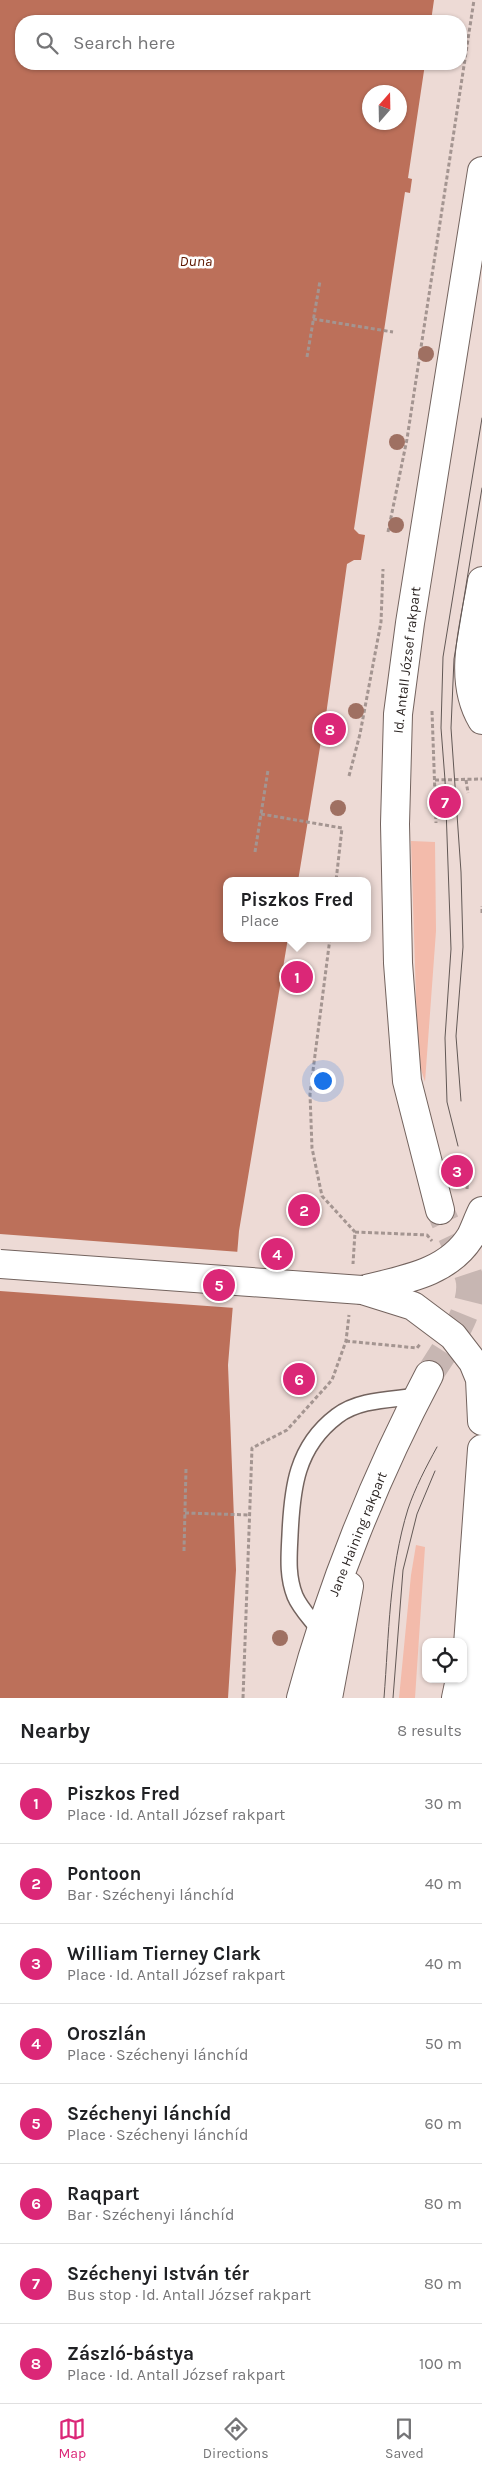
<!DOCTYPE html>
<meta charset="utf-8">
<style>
:root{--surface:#fff;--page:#f2f2f2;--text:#202124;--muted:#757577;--line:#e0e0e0;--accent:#db2777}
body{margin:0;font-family:Karla,sans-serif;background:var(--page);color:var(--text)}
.controls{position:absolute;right:15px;bottom:15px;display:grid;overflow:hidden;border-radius:10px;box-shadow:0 1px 4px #0004}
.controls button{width:45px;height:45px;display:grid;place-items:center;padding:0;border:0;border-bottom:1px solid var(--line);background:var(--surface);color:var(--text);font:25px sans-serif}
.compass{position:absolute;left:362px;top:85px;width:45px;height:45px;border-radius:50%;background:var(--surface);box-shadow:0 1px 4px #0004;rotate:20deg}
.you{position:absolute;left:322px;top:1080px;width:18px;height:18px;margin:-12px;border:4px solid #fff;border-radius:50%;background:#1a73e8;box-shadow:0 0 0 8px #1a73e833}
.badge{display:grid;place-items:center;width:32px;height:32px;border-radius:50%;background:var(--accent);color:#fff;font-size:16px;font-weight:700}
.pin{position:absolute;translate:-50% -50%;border:2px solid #fff;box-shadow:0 1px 5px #0006}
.popup{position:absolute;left:223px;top:877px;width:148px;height:65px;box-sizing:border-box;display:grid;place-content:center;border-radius:10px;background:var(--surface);filter:drop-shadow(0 1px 4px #0005);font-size:16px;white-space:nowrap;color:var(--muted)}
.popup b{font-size:19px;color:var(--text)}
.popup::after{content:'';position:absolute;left:50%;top:100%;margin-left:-10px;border:10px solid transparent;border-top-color:var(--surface)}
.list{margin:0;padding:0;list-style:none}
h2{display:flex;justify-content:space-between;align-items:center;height:65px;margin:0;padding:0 20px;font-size:21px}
h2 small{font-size:16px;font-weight:400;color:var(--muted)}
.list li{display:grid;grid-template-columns:32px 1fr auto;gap:15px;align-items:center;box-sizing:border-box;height:80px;padding:0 20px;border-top:1px solid var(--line)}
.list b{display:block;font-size:19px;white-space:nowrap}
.list p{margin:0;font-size:16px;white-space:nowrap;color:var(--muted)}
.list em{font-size:16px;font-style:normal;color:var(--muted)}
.icon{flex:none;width:28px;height:28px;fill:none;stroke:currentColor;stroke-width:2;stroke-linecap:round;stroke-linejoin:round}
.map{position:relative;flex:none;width:482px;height:1698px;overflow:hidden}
.search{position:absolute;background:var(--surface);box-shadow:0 1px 4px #0004;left:15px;right:15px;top:15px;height:55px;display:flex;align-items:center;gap:12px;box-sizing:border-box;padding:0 18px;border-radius:20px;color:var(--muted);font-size:19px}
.sheet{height:705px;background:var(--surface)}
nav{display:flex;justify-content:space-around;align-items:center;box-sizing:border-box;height:70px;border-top:1px solid var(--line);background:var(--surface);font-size:14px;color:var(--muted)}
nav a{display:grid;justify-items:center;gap:2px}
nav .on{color:var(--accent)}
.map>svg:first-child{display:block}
.green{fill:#f3bbab}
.water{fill:#bc705a;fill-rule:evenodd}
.pier{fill:#eddad5}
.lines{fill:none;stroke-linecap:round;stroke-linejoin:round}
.secondary-tunnel{stroke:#c7b6b2;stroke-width:28;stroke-dasharray:28 14;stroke-linecap:butt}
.lane-casing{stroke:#73635e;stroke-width:18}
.street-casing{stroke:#73635e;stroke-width:30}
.secondary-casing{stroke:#73635e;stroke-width:30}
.path{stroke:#a49591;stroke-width:3;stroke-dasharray:4 2.5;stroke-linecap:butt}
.lane{stroke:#fff;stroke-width:15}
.street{stroke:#fff;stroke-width:28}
.secondary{stroke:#fff;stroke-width:28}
.tram{stroke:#625855;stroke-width:1}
.secondary-bridge-casing{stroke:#73635e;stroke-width:30;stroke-linecap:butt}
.secondary-bridge{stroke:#fff;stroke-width:28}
.tree{fill:#9f7062}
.labels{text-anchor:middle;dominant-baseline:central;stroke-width:5;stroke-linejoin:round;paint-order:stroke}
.street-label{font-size:14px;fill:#2d2624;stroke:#fff}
.water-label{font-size:15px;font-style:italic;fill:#5e1802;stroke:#fff}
</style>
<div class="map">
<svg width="482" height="1698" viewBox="0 0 482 1698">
<rect width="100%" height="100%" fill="#eddad5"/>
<!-- green -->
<path class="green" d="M411,841L435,842L436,931L425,1082L418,1060Z
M416,1545L425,1547L415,1698H399L411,1575Z"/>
<!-- water -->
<path class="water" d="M0,0H434L431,21H21V64H425L408,178L412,179L410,193L405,192L354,529L359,534L365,535L361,560H354L347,564L326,715L318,721L316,732L321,741L298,881H227V938H288L239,1231L228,1365L236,1570L228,1698H0ZM370,92H400V122H370Z"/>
<!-- pier -->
<path class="pier" d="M0,1234L240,1252L235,1308L0,1291Z"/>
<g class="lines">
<!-- secondary-tunnel -->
<path class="secondary-tunnel" d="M429,1375C444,1351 477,1307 469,1277C462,1254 449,1232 440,1210"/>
<!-- lane casing -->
<g class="lane-casing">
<path id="lane" d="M319,1630C311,1619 300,1608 295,1596C287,1576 289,1556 290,1535C292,1489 296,1447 337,1416C359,1399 391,1400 418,1396"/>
</g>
<!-- street casing -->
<g class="street-casing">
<path id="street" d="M482,581C475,626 457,678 482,720"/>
</g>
<!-- secondary casing -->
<g class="secondary-casing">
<path id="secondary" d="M440,1210L407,1081L398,963L395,824L398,714L410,623L482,171
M362,1290L413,1306L453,1336L473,1362L480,1379L482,1421
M362,1290C401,1280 448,1274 471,1236C475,1228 478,1219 482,1211
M301,1698C330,1589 376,1475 429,1375
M328,1698L349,1586
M456,1698L460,1679
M480,1698L468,1645L482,1449"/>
</g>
<!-- path -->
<path class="path" d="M313,319L393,332
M307,357L320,281
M388,532L407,439L474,0
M432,711L436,823
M349,776L360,734L381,622L383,569
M435,780L482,779
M466,780L468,793
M261,814L342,828L336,881
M255,852L268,770
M482,913V906
M330,938L310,1094L312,1148L322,1196L355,1232L353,1264
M467,1189L468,1177
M355,1232L427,1235L432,1241
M346,1341L417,1348L421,1343
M185,1513L250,1515
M184,1551L186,1469
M243,1698L252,1448L287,1430L332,1380L346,1341L349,1315"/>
<!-- lane -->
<use href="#lane" class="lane"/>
<!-- street -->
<use href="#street" class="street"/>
<!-- secondary -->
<use href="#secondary" class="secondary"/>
<!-- tram -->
<path class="tram" d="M461,1101L456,1036L463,947L461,872L451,728L454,659L482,488
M458,1146L447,1102L445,1038L451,949L445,780L441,728L443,657L482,418
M384,1698C389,1635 389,1570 408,1509C415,1488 426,1467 437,1447
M393,1698L403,1570L417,1514L435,1471"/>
<!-- secondary-bridge casing -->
<g class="secondary-bridge-casing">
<path id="secondary-bridge" d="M0,1264L362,1290"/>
</g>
<!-- secondary-bridge -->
<use href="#secondary-bridge" class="secondary-bridge"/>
</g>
<!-- trees -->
<g class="tree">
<circle cx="426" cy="354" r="8"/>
<circle cx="397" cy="442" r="8"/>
<circle cx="396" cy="525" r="8"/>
<circle cx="356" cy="711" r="8"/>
<circle cx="338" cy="808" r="8"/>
<circle cx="280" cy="1638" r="8"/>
</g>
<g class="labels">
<!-- street labels -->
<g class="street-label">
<text transform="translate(407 660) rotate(-83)">Id. Antall József rakpart</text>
<text transform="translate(358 1534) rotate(-68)">Jane Haining rakpart</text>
</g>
<!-- water labels -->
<g class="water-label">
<text x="196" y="261">Duna</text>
</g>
</g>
</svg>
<div class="controls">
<button><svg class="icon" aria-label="locate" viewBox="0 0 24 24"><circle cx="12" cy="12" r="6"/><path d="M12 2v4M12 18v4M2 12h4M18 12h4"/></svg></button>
</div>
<svg class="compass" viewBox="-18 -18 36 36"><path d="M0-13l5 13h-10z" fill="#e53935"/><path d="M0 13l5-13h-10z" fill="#757577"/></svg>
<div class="you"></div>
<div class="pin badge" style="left:297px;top:977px">1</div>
<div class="popup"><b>Piszkos Fred</b>Place</div>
<div class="pin badge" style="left:304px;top:1210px">2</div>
<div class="pin badge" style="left:457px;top:1171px">3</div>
<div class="pin badge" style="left:277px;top:1254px">4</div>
<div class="pin badge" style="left:219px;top:1285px">5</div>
<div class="pin badge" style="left:299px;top:1379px">6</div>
<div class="pin badge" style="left:445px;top:802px">7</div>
<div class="pin badge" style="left:330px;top:729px">8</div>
<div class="search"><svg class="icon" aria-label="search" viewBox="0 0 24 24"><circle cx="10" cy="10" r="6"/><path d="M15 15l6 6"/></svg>Search here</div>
</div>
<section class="sheet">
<h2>Nearby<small>8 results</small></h2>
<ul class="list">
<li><span class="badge">1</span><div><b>Piszkos Fred</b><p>Place · Id. Antall József rakpart</p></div><em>30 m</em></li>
<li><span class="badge">2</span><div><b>Pontoon</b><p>Bar · Széchenyi lánchíd</p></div><em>40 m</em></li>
<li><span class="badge">3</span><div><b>William Tierney Clark</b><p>Place · Id. Antall József rakpart</p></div><em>40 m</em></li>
<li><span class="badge">4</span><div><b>Oroszlán</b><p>Place · Széchenyi lánchíd</p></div><em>50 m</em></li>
<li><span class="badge">5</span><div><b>Széchenyi lánchíd</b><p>Place · Széchenyi lánchíd</p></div><em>60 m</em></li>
<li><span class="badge">6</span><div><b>Raqpart</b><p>Bar · Széchenyi lánchíd</p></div><em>80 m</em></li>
<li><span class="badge">7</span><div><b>Széchenyi István tér</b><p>Bus stop · Id. Antall József rakpart</p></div><em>80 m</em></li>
<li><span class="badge">8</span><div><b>Zászló-bástya</b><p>Place · Id. Antall József rakpart</p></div><em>100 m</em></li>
</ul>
</section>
<nav>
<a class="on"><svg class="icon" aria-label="map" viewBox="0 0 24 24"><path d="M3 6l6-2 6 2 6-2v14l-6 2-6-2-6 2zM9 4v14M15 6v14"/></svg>Map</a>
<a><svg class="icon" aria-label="directions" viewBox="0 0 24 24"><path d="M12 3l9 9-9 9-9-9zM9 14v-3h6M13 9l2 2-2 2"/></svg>Directions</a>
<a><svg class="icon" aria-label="saved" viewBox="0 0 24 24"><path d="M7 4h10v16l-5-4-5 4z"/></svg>Saved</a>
</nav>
